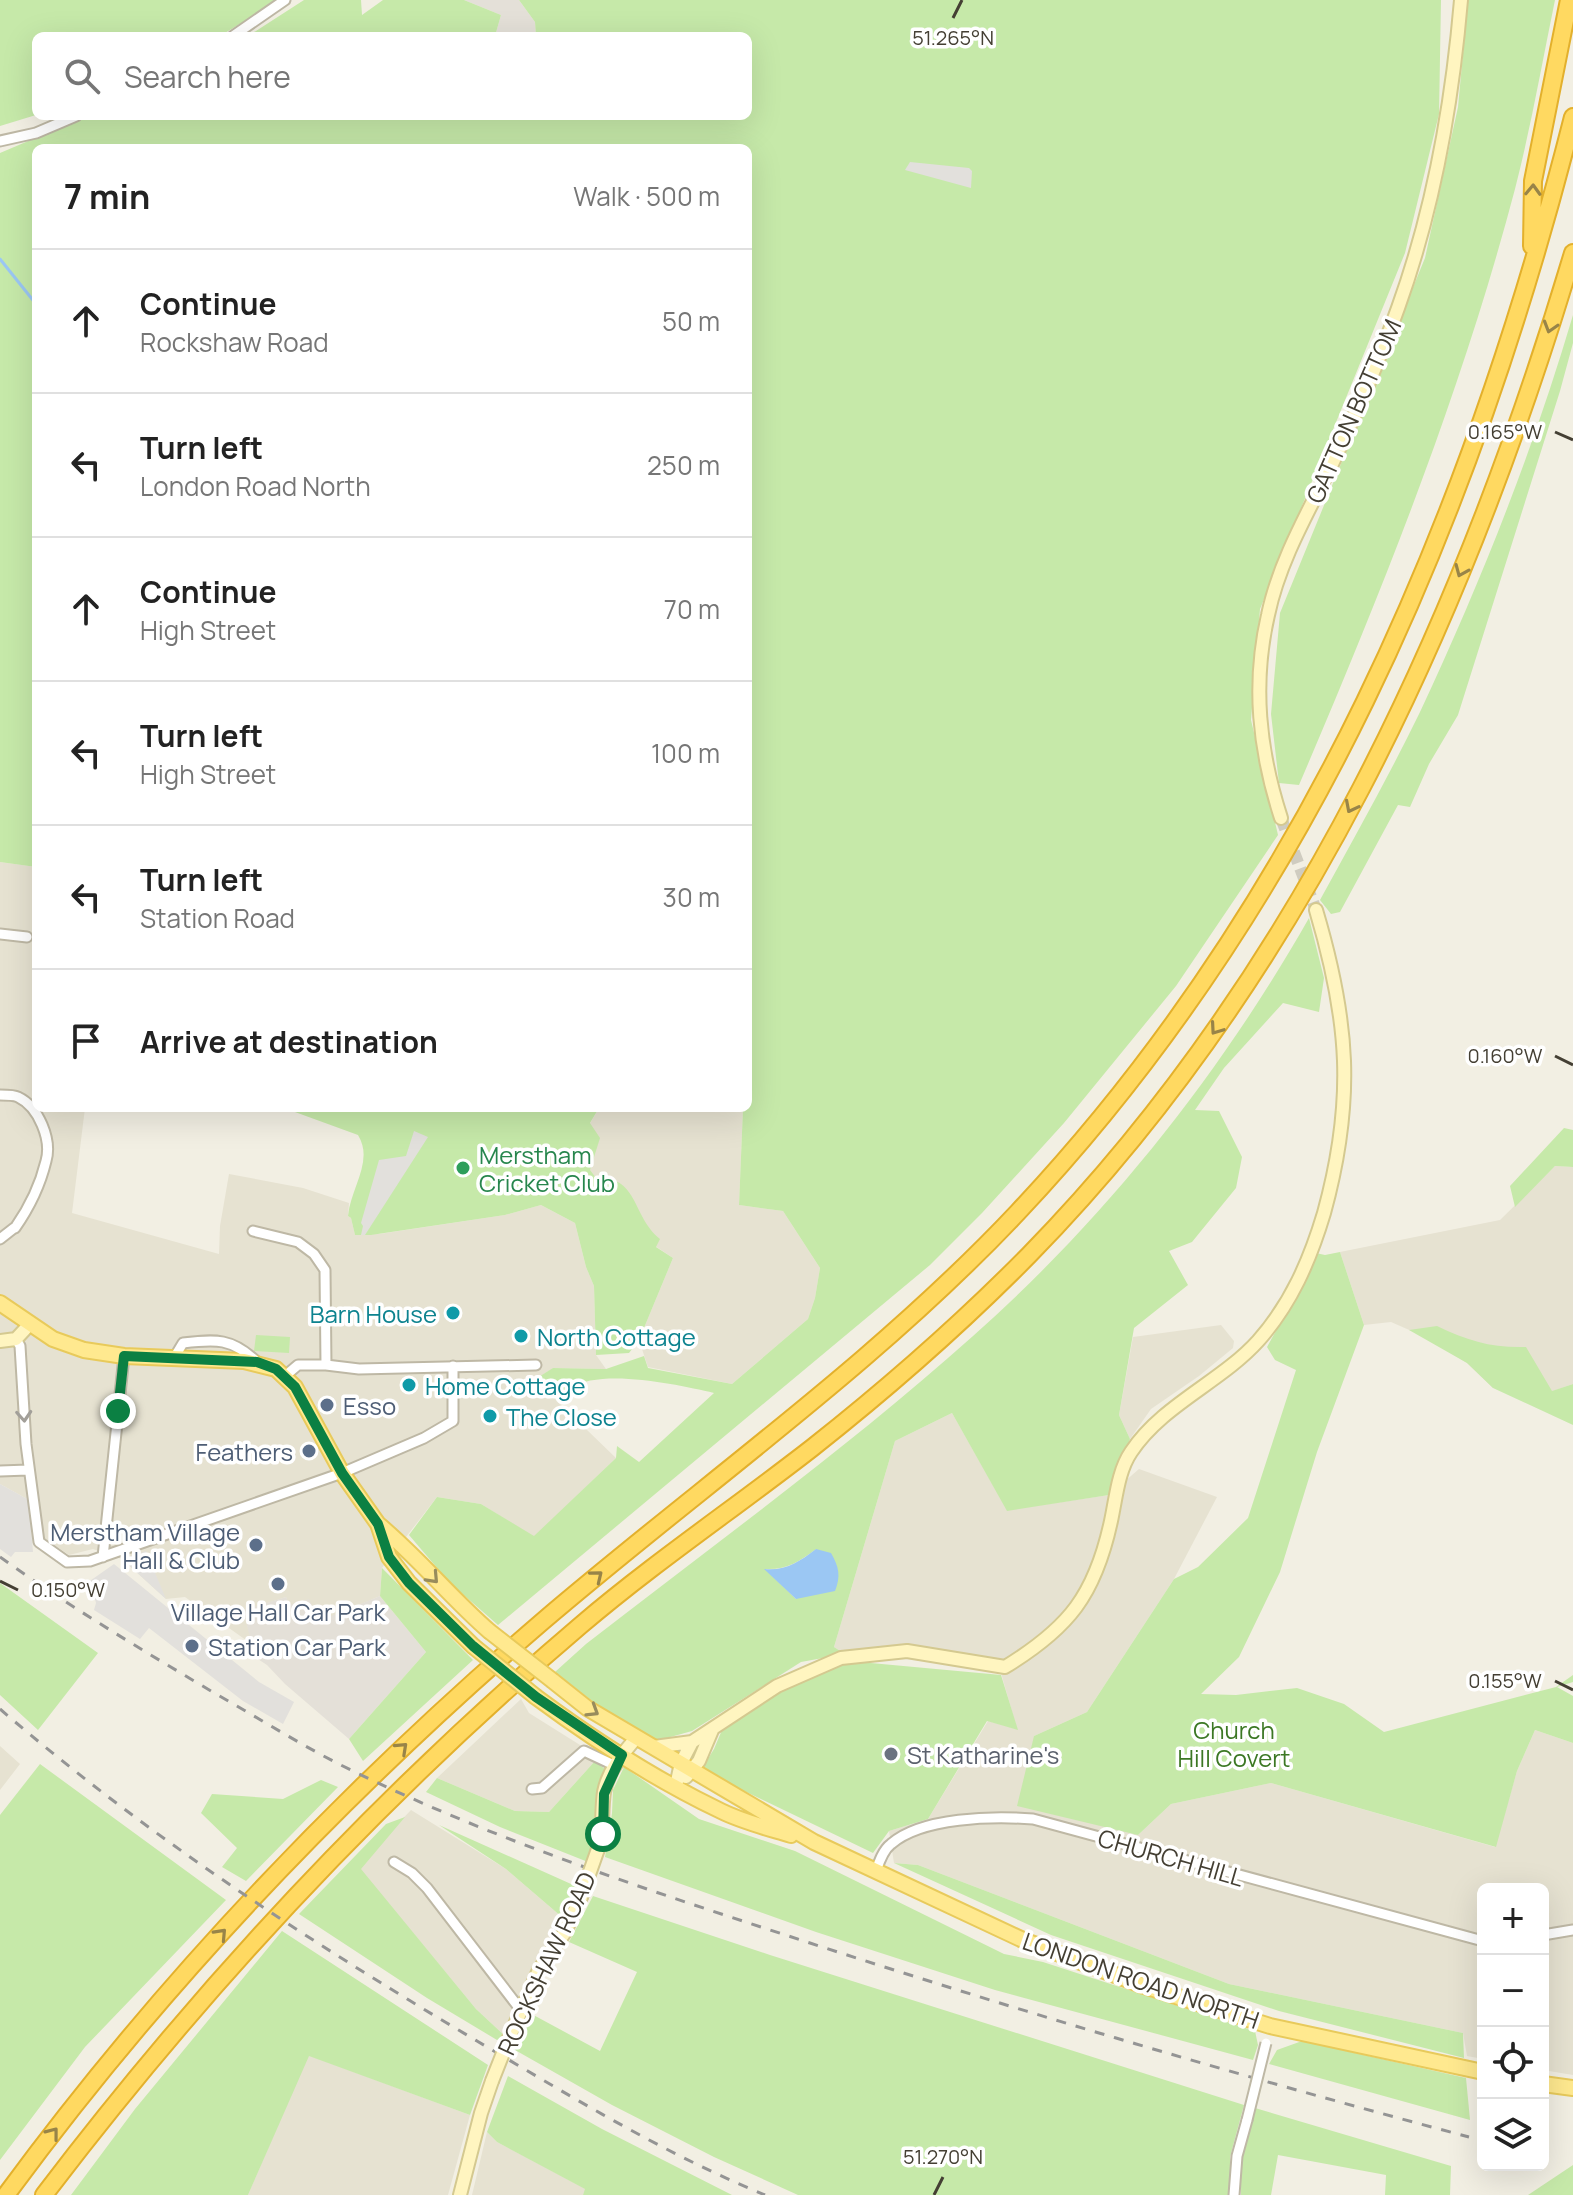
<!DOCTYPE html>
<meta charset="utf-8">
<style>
:root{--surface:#fff;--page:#f2f2f2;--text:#222;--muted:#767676;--line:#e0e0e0}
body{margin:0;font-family:Manrope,sans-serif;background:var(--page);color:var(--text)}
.controls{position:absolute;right:24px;bottom:24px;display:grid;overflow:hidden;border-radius:12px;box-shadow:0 8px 32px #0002}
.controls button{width:72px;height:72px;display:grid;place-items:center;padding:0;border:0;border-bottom:2px solid var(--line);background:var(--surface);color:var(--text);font:40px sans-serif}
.stop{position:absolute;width:24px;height:24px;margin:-18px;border:6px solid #0b8043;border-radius:50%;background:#fff}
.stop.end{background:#0b8043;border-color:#fff;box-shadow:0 2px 8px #0008}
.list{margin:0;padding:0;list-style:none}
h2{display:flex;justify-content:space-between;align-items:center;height:104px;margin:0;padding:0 32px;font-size:34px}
h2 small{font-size:26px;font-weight:400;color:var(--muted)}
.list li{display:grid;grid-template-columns:52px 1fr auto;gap:24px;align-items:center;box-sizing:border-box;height:144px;padding:0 32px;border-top:2px solid var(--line)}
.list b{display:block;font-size:30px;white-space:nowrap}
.list p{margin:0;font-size:26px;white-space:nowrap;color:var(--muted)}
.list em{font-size:26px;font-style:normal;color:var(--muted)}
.icon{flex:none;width:44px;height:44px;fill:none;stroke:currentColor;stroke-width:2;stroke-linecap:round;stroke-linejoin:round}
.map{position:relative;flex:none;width:1573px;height:2195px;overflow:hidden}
.search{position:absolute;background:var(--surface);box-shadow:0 8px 32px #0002;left:32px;top:32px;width:720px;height:88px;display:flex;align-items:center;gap:20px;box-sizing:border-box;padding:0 28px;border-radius:12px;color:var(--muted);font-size:30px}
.panel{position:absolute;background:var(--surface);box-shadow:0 8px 32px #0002;left:32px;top:144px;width:720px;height:968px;border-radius:12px}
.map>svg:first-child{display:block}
.residential{fill:#e6e2d1}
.industrial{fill:#e4e0d8}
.green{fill:#c6e9a9;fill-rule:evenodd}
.parking{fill:#e2e0dc}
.water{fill:#9bc7f3}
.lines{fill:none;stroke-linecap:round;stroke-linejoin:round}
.stream{stroke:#9bc7f3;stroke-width:3}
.secondary-tunnel{stroke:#cfccc0;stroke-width:12;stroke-dasharray:12 6;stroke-linecap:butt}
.street-casing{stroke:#beb8a5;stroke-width:13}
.secondary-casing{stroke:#d4c990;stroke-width:16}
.primary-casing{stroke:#e8ca5b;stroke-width:18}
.highway-casing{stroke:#e3b02c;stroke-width:20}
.street{stroke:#fff;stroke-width:9}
.secondary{stroke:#fff5c0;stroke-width:12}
.primary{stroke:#ffe98f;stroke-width:14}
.highway{stroke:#ffd961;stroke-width:16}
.rail{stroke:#949494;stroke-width:3;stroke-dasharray:10 10;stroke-linecap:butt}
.street-bridge-casing{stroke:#beb8a5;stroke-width:13;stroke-linecap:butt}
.secondary-bridge-casing{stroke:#d4c990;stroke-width:16;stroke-linecap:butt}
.primary-bridge-casing{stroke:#e8ca5b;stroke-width:18;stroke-linecap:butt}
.street-bridge{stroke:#fff;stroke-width:9}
.secondary-bridge{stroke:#fff5c0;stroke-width:12}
.primary-bridge{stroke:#ffe98f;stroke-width:14}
.oneway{stroke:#988448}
.oneway2{stroke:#a29f99}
.oneway3{stroke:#988c5c}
.route{stroke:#0b8043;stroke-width:10}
.ticks{fill:none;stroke:#443f33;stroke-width:3}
.leisure-dot{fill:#2e9e5b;stroke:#fff;stroke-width:3}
.culture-dot{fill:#0f9aa8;stroke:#fff;stroke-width:3}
.service-dot{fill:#5c6f8a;stroke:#fff;stroke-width:3}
.worship-dot{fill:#6b7280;stroke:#fff;stroke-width:3}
.labels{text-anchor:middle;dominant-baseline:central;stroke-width:7;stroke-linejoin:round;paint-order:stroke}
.street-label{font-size:24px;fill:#443f33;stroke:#fff}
.leisure-label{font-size:24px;fill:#27864d;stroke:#fff;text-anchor:start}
.culture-label{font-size:24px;fill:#0d838f;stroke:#fff;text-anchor:start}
.service-label{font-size:24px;fill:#4e5e75;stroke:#fff;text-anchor:start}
.park-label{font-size:24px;fill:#3c7824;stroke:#fff}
.worship-label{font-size:24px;fill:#5b616d;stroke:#fff;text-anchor:start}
.ticks-label{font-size:20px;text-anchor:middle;fill:#443f33;stroke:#fff;stroke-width:7;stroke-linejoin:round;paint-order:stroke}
</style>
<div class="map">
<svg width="1573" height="2195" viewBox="0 0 1573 2195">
<rect width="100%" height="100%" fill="#f2efe3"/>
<!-- residential -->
<path class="residential" d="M0,862L36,867V1108H85L72,1213L219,1254L220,1226L229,1174L303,1188L349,1203L348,1216L351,1218L355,1235L379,1234L505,1215L541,1205L575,1223L586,1267L594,1286L596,1355L606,1369L554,1368L537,1378L558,1402L616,1458L534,1537L481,1504L437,1497L382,1568L380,1596L319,1622L289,1605L286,1597L243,1611L253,1645L185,1597L166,1599L122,1559L93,1549L69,1555L44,1538L38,1505L0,1484Z
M599,1108H743L739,1205L783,1211L820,1268L815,1298L808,1319L732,1384L648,1367L639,1340L673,1258L557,1180Z
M1555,1166L1573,1167V1384L1553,1391L1493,1388L1467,1363L1423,1336L1391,1322L1364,1325L1340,1252L1500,1220Z
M1221,1325L1234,1341L1233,1348L1199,1376L1151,1409L1130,1439L1119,1415L1133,1337Z
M952,1413L1007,1510L1109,1495L1139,1469L1217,1497L1174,1579L1087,1712L1034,1736L1138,1835L1171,1804L1271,1783L1495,1847L1517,1771L1535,1730L1573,1743V2075L1543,2070V1889H1483V2059L1467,2056L1463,2033L1229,1984L918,1865L894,1863L889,1831L928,1819L988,1721L1017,1729L997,1659L845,1654L834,1647L895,1441Z
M521,1699L529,1713L588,1750L595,1761L549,1812L515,1811L437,1778Z
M0,1746L20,1764L0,1790Z
M411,1810L506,1869L563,1918L564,1923L522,1989L505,2036L476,2009L360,1869L387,1835Z
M308,2055L470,2115L448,2195H248Z
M487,2132L497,2142L586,2189L583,2195H472Z"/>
<!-- industrial -->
<path class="industrial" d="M464,0H519L535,22L536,36H495L501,15Z
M380,1596L426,1652L349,1739L285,1684L267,1665L247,1652L252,1645L243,1610L286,1597L290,1605L309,1599L319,1621Z"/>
<!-- green -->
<path class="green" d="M0,0H279L220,36H36V115L0,126Z
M304,0H361L362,15L383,0H464L501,15L495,36H248Z
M519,0H1441L1439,114L1405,253L1260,609L1251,720L1278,835L1176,986L1064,1123L982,1213L930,1265L498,1625L450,1583L409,1535L437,1497L481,1504L534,1536L616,1458L617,1446L639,1462L714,1393C678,1385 603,1368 570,1388C565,1391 561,1397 558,1402L537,1378L553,1368L606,1369L644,1356L648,1368L732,1384L808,1319L815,1298L820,1268L783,1211L739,1205L743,1108H748V148H36V867L0,862V153L87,116H748V36H536L535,22Z
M1468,0H1555C1542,63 1531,127 1515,189C1461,394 1382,591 1299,785L1279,783L1271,714L1280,613L1425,258L1458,107Z
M1573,315V343L1560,391L1458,715L1429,764L1410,807L1398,805L1340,912L1331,914L1320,900C1354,838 1389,776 1420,712C1480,584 1533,451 1573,315Z
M1309,918L1324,978L1319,1012L1283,1003L1224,1068L1195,1110L1219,1111L1242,1157L1236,1188L1192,1242L1169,1251L1188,1285L1134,1328L1119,1415L1130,1439L1109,1495L1007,1511L952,1413L895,1441L834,1647L845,1654L801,1662L692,1731L656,1741L596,1704L555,1672L586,1644C716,1543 850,1446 973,1336C1107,1217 1221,1073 1309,918ZM816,1549L796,1599L765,1569C786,1570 799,1562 816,1549Z
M284,1108H599L590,1123L600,1138L590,1170L596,1178C639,1176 631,1215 660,1239L656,1247L673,1258L639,1340L629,1353L596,1355L594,1286L586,1267L575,1223L541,1205L505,1215L371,1235H355L351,1218L348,1216C351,1187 374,1161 358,1135Z
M1564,1128L1573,1130V1167L1555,1166L1515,1207L1510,1186Z
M1311,1252L1325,1255L1340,1252L1364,1325L1317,1452L1280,1572L1239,1657L1201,1694L1236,1695L1297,1688L1344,1704L1384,1732L1556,1687L1573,1675V1682L1557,1687L1573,1696V1743L1535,1730L1517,1771L1496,1847L1271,1783L1171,1804L1138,1835L1017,1806L1034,1736L1087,1712L1174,1579L1198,1567L1248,1518L1296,1370L1275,1360L1267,1347L1306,1277Z
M1437,1326C1468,1341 1492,1348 1526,1347L1552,1391L1573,1384V1425L1493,1388L1467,1363L1409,1330Z
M256,1335L290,1337L289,1353L254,1351Z
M382,1568L473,1660L363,1761L349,1739L426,1652L380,1596Z
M0,1583L98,1653L38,1730L0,1695Z
M860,1662L1001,1675L1018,1730L987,1721L928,1819L889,1831L873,1853L701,1770L714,1749L722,1730L743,1714L805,1673Z
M595,1761L606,1770L596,1794L593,1849L588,1862L500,1827L426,1792L437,1778L515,1811L549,1812Z
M40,1764L226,1900L85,2047L0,2160V1815Z
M624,1767L699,1819L795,1851L1004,1954L1043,1962L1255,2031L1258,2045L1253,2060L995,1990L816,1932L605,1857L612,1813L613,1790Z
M321,1780L338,1787L246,1881L222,1867L237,1848L201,1813L212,1794L283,1799Z
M405,1817L361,1869L476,2009L505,2036L497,2040L427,1998L299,1914L386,1824Z
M439,1825L580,1888L563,1918L506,1869Z
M894,1863L918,1865L1229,1984L1463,2033L1464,2058L1279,2011L1051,1935Z
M593,1896L770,1955L1244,2105L1230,2157V2195H798L714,2157L612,2105L515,2050L526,2011L600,2051L637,1972L569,1942Z
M282,1931L488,2065L470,2115L309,2056L248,2195H71L135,2109Z
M1302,2041L1466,2078L1470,2120L1269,2064L1277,2050Z
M508,2076L602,2129L732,2195H583L585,2189L497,2142L487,2132Z
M1255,2108L1451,2166L1450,2195H1385L1386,2175L1278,2155L1271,2195H1241V2158Z
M1573,2165V2195H1528Z"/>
<!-- parking -->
<path class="parking" d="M910,162L969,168L972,171L971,188L905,170Z
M414,1131L428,1137L365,1235H361L363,1226L361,1223L379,1160L406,1156Z
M0,1484L29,1500L33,1552H15L11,1557L0,1549Z
M146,1551L166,1599L122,1559Z
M114,1564L259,1682L294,1702L283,1724L243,1701L149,1628L140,1639L94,1610L96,1603L93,1591L87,1583Z"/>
<!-- water -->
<path class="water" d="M816,1549L831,1553C839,1567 841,1576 835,1591L796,1599L764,1569C786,1571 799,1562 816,1549Z"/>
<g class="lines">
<!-- stream -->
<path class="stream" d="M0,259L36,304"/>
<!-- secondary-tunnel -->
<path class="secondary-tunnel" d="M1281,818L1316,910"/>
<!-- street casing -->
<g class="street-casing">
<path id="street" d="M233,36L285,0
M0,141L36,133L76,116
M0,934L27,937
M0,1095C5,1095 14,1095 18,1097C39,1107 52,1140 46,1161C40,1186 29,1208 15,1228
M253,1231L298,1242L314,1254L325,1270L326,1365
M0,1239L14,1228
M16,1339L20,1346L26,1444L39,1542L67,1562L90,1561L342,1473L424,1438L453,1421V1366
M174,1358L183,1343C216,1339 232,1338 257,1362
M285,1376L298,1365H326L359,1369L536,1365
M0,1471L28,1470
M103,1557L124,1356
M532,1789L542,1788L584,1751L616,1766
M394,1862L412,1873L427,1888L520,2009
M876,1871C879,1862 883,1850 891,1844C922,1817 993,1816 1033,1819L1483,1941
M1543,1935L1573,1930
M1234,2195L1237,2156L1247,2120"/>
</g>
<!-- secondary casing -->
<g class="secondary-casing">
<path id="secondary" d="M1281,818C1259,750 1252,684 1268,615C1279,562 1308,512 1332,464C1356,414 1379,361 1398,308C1434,208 1452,106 1461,0
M0,1341L16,1339L29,1325
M654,1747L692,1742
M686,1777L699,1761L713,1728
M676,1786L681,1763L692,1742L777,1686L841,1658L907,1651L1005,1667C1069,1628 1095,1595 1111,1521C1116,1498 1118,1471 1131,1452C1162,1405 1221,1382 1258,1341C1291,1304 1310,1260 1324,1213C1355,1100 1349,1021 1316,910
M598,1849C604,1830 601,1812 604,1792C608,1771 623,1753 637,1737
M509,2038L539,1970L565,1932L581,1897
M460,2195L481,2113L492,2081"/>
</g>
<!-- primary casing -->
<g class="primary-casing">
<path id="primary" d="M0,1303L53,1339L84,1350L124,1356L244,1361L276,1369L295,1387L342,1473L378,1524L389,1557L409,1583L473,1646
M378,1524C418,1557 450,1597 489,1631
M553,1681L587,1708L814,1842L1023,1940L1144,1986L1270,2026L1483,2072
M536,1697C594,1740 656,1780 721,1811C743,1822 768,1828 791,1835
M1543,2084L1573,2088"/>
</g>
<!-- highway casing -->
<g class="highway-casing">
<path id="highway" d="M1532,246L1533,181L1569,0
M6,2195C161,1984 344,1792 543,1621C702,1485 874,1365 1018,1212C1306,906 1471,520 1573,117
M44,2195C203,1986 381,1795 581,1625C655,1562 735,1508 812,1448C888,1388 961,1324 1029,1255C1299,979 1464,619 1573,253"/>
</g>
<!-- street -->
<use href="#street" class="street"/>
<!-- secondary -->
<use href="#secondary" class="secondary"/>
<!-- primary -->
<use href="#primary" class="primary"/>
<!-- highway -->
<use href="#highway" class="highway"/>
<!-- rail -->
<path class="rail" d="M0,1557C70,1607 142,1650 216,1694C262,1720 307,1749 355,1772C501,1843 657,1893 810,1943C1028,2014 1247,2078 1469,2137
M0,1709C147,1836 310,1942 477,2041C570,2096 665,2154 765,2195"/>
<!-- street-bridge casing -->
<g class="street-bridge-casing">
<path id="street-bridge" d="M1247,2120L1266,2043"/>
</g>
<!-- secondary-bridge casing -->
<g class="secondary-bridge-casing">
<path id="secondary-bridge" d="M581,1897L598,1849
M492,2081L509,2038"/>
</g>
<!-- primary-bridge casing -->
<g class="primary-bridge-casing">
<path id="primary-bridge" d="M489,1631L553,1681
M473,1646L536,1697"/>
</g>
<!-- street-bridge -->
<use href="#street-bridge" class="street-bridge"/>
<!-- secondary-bridge -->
<use href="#secondary-bridge" class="secondary-bridge"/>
<!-- primary-bridge -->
<use href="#primary-bridge" class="primary-bridge"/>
</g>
<!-- one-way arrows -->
<defs><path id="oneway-chevron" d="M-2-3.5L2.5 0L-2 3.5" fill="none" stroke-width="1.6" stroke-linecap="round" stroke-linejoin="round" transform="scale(2)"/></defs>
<g class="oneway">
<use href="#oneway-chevron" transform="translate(1533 190) rotate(-88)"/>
<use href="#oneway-chevron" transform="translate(1550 327) rotate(107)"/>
<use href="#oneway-chevron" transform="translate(1461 571) rotate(113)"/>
<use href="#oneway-chevron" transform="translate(1351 807) rotate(117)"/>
<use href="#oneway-chevron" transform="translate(1216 1029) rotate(125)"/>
<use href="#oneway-chevron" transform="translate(597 1576) rotate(-39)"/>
<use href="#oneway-chevron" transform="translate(402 1748) rotate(-43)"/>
<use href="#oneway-chevron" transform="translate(221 1934) rotate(-47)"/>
<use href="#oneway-chevron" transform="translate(53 2133) rotate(-52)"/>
</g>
<use class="oneway2" href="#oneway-chevron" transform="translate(24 1416) rotate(86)"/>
<g class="oneway3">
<use href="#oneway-chevron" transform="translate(433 1578) rotate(47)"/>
<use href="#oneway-chevron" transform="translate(593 1711) rotate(32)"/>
</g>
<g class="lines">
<!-- route -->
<path class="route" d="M118,1411L124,1356L257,1362L276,1369L295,1387L342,1473L378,1524L389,1557L409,1583L473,1646L536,1697L622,1755L604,1794L603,1834"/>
</g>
<!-- ticks -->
<path class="ticks" d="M953,18L962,0M1555,432L1573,440M1555,1056L1573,1065M0,1581L18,1590M1555,1681L1573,1690M934,2195L943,2177"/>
<!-- markers -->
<circle class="leisure-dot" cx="463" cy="1168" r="8"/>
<g class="culture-dot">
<circle cx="453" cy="1313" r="8"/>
<circle cx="521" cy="1336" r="8"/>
<circle cx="409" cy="1385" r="8"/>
<circle cx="490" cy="1416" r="8"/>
</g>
<g class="service-dot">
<circle cx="327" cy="1405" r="8"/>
<circle cx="309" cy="1451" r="8"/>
<circle cx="256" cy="1545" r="8"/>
<circle cx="278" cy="1584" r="8"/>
<circle cx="192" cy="1646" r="8"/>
</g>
<circle class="worship-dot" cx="891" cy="1754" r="8"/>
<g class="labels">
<!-- street labels -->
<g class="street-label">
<text transform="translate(1353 411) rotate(-66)">GATTON BOTTOM</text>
<text transform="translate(1171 1857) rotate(16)">CHURCH HILL</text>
<text transform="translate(546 1963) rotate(-65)">ROCKSHAW ROAD</text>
<text transform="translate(1141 1980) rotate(19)">LONDON ROAD NORTH</text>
</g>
<!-- leisure labels -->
<g class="leisure-label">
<text x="479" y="1154">Merstham<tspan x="479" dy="28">Cricket Club</tspan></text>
</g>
<!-- culture labels -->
<g class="culture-label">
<text x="437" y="1313" text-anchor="end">Barn House</text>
<text x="537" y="1336">North Cottage</text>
<text x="425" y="1385">Home Cottage</text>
<text x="506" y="1416">The Close</text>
</g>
<!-- service labels -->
<g class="service-label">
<text x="343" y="1405">Esso</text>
<text x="293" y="1451" text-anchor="end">Feathers</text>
<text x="240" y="1531" text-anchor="end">Merstham Village<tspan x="240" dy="28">Hall &amp; Club</tspan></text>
<text x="278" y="1611" text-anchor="middle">Village Hall Car Park</text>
<text x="208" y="1646">Station Car Park</text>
</g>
<!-- park labels -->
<g class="park-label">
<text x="1234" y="1729">Church<tspan x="1234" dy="28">Hill Covert</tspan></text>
</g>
<!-- worship labels -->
<g class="worship-label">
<text x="907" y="1754">St Katharine's</text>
</g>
</g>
<g class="ticks-label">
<text x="953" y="45">51.265°N</text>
<text x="1505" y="439">0.165°W</text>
<text x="1505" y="1063">0.160°W</text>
<text x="68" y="1597">0.150°W</text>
<text x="1505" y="1688">0.155°W</text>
<text x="943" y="2164">51.270°N</text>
</g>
</svg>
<div class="controls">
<button>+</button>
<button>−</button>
<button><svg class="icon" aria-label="locate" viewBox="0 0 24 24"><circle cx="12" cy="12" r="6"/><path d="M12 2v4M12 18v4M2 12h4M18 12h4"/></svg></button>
<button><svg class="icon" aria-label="layers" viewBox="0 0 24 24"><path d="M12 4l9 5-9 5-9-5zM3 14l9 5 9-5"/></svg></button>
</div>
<div class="stop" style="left:603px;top:1834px"></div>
<div class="stop end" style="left:118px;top:1411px"></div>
<div class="search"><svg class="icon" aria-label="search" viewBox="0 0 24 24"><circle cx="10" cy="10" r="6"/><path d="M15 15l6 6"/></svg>Search here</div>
<section class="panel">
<h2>7 min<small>Walk · 500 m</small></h2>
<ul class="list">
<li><svg class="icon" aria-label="ahead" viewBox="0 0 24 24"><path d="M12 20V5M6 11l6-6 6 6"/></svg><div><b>Continue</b><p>Rockshaw Road</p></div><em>50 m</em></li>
<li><svg class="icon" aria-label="left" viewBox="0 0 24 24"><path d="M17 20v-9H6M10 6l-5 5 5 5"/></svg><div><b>Turn left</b><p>London Road North</p></div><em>250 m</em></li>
<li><svg class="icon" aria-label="ahead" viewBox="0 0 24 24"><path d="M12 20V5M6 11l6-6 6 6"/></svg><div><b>Continue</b><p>High Street</p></div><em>70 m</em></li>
<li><svg class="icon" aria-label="left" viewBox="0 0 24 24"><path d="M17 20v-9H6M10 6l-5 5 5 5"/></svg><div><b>Turn left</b><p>High Street</p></div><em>100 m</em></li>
<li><svg class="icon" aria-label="left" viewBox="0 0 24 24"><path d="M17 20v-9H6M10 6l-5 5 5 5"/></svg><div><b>Turn left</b><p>Station Road</p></div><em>30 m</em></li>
<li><svg class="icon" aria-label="arrive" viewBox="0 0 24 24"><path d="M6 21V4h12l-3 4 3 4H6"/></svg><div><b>Arrive at destination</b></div></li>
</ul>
</section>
</div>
